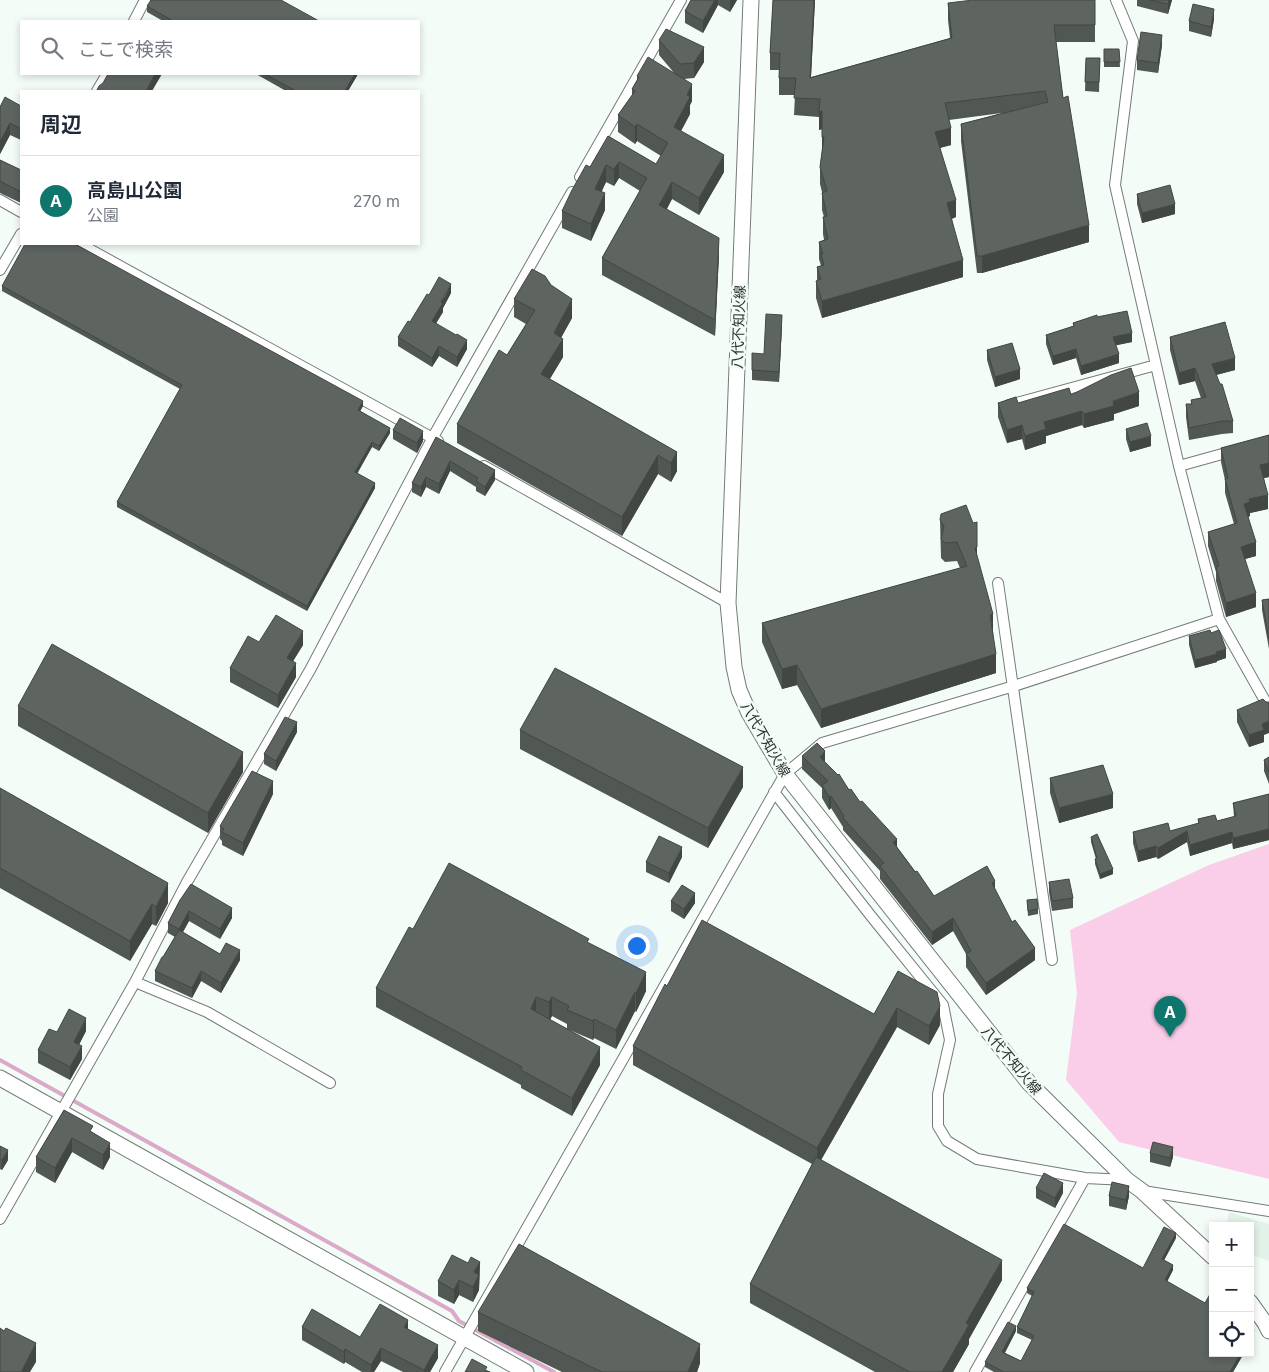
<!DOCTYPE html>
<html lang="ja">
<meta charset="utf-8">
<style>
:root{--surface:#fff;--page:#f6f6f7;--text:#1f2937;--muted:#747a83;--line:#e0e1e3;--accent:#0f766e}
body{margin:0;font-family:Inter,"Noto Sans JP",sans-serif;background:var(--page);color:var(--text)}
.controls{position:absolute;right:15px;bottom:15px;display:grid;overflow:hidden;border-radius:0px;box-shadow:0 2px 8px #0003}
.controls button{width:45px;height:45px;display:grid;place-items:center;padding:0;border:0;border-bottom:1px solid var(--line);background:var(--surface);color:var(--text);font:25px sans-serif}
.you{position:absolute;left:636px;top:945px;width:18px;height:18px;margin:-12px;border:4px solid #fff;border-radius:50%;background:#1a73e8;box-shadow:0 0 0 8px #1a73e833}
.badge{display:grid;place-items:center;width:32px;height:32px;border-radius:50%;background:var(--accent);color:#fff;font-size:16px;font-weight:700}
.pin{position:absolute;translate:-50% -41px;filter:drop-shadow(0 1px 2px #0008)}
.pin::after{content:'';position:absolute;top:26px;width:18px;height:15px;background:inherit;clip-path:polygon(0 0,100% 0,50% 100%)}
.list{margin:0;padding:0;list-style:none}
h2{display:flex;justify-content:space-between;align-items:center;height:65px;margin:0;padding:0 20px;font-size:21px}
h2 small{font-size:16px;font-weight:400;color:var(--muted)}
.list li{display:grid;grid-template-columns:32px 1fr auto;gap:15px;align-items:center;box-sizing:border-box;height:90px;padding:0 20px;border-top:1px solid var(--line)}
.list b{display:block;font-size:19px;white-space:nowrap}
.list p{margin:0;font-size:16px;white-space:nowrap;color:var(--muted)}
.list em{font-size:16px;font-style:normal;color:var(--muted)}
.icon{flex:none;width:28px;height:28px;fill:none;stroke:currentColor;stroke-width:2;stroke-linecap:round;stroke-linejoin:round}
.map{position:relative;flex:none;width:1269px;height:1372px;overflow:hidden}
.search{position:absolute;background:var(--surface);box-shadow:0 2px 8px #0003;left:20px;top:20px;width:400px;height:55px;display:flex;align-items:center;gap:12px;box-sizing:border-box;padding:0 18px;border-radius:0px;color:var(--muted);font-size:19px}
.panel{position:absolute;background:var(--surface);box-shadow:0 2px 8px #0003;left:20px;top:90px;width:400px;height:155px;border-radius:0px}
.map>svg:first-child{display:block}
.built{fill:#e3f2e8}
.green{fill:#facde8}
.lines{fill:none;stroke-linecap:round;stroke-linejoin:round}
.stream{stroke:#daaac8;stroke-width:4}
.street-casing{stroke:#757c77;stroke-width:12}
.secondary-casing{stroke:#757c77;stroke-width:17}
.street{stroke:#fff;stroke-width:10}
.secondary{stroke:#fff;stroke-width:15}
.wall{fill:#515753}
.shaded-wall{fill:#424744}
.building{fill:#5e6561;stroke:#424744}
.labels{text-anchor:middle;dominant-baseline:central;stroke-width:5;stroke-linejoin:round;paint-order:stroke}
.street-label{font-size:14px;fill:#2d302e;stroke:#f3fcf6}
</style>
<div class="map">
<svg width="1269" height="1372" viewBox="0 0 1269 1372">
<rect width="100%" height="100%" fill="#f3fcf6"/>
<!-- built -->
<path class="built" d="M1229,1212L1269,1224V1261L1250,1254V1226H1226Z"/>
<!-- green -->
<path class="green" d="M1269,844V1179L1119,1142L1066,1080L1077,993L1070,930L1209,865Z"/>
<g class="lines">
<!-- stream -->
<path class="stream" d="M0,1060L452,1311L459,1321L554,1372"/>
<!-- street casing -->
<g class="street-casing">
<path id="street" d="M1116,0L1133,41L1115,185L1179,466L1219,619L1269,708
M134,21L145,0
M97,91L107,74
M580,177L681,0
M0,200L21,212
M80,244L438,441
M0,270L21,234
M1009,405L1156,365
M484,466L728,603
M1179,466L1233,451
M998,583L1052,960
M774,792L871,916L943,1005L950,1040L938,1094V1126L947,1141L977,1159L1085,1178L1127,1180
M135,982L207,1012L330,1083
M1143,1191L1269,1211
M0,1219L135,982L187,882L310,670L433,437L572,192
M445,1372L785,774L822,743L1014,686L1219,619
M975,1372L1085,1178"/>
</g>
<!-- secondary casing -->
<g class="secondary-casing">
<path id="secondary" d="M751,0L728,603L734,667L739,690L749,713L785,774L1029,1083L1127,1180L1142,1191L1213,1257
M0,1078L526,1372
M1250,1302L1265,1323L1269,1331"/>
</g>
<!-- street -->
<use href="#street" class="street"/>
<!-- secondary -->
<use href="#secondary" class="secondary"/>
</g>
<!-- wall -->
<path class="wall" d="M691,0H737L730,12L718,5L703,33L685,23V11Z
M773,0H815L811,77L950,38L948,20V3L1051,0H1095V42H1056L1063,98L1089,242L982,273H977L961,141V124L1002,113L949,120L951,145L940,148L956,217L952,219L963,277L822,318L816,298V281H817V267L821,266L819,259V242L824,240L823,234V217H824L822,210V192L820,184V167L822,151V129L819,130V117L794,115L795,95H779V70H770V53Z
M1137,0H1172L1168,14L1137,6Z
M147,6L319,21H163L147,12Z
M1214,19L1211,37L1189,31V21Z
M659,40L704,62L694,78L684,79L692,101L690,105V114L681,131L724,172L699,215L672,199L667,209L719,254L715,336L602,275V258L640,191L619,178L614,186L606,182L602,191L605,210L591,241L562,228V211L590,167L608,136L656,164L661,156L637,141L635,144L618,132V115L632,95V89L637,80V76L675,74L659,55Z
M1162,45L1158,73L1137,70V60Z
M1104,49H1119L1120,67H1104Z
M1086,58H1100L1099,92L1085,91Z
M256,74H358L348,91H286Z
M21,106V140L10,135L0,154V107Z
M0,160L21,170V203L0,193Z
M1137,194L1175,214L1142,223L1137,204Z
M77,245L363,406L360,411L390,433L379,451L372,447L357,474L375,488L307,611L117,507V502L180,389L2,291V286Z
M451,293L443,308V312L436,323L467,349L457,367L439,356L432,367L398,346V337L410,322Z
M514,299L572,318L561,337L563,357L550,379L677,452V471L671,482L658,474L622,536L457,443V424L507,355L526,324L514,317Z
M1097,317L1132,342L1116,345L1119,363L1081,375L1076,358L1053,365L1046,344V335L1073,326V323Z
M782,325L779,382L752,380V370L764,354Z
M1170,337L1235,370L1216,375L1233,421V433L1222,434L1189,440L1186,417V404H1191V400L1201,398L1195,381L1179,385L1170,350Z
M987,350L1020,379L995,387L987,360Z
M1071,395L1139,406L1114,414V420L1084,428L1082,425L1046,436V443L1025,450L1022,439L1007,443L998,417V403H1018Z
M1126,429L1151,446L1130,452L1126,439Z
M393,430L423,441L417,453L393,439Z
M1269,435V477L1264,478L1268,509L1250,513V516L1248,517L1256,556L1245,559L1256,607L1226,617L1216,581V572L1208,546V532L1234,524L1225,493V480L1221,462V448Z
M436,437L495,480L485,496L476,491V487L450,471L439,494L426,487L421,497L412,492V483Z
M940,520L977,557L993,631L996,673L821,728L797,685L782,689L762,642V623L960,568L957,561L945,562L941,558Z
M1269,599V649L1262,610V600Z
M1211,633L1226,658L1217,661V662L1195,668L1189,645V636Z
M259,642L303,645L293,661L296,677L278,708L230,682V668Z
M18,706L243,772L208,833L18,726Z
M1237,710L1264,735V742L1249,747L1237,722Z
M520,730L743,787L708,848L520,749Z
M297,732L276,771L264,764V754L275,735Z
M802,756L825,762L860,802L897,847L934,896L995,890L1012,922L1035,960L986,995L966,967V954L953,931L932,945L880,879V871L843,830V827L831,808L829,810L822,798V788L802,769Z
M1269,757V784L1264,771V760Z
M1050,778L1113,808L1059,823L1050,793Z
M0,788L168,903L156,926L152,924L130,961L0,888Z
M273,794L243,856L222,845V841L220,839V826Z
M1269,794V840L1233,849L1232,843L1190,856L1187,842L1158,859L1156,857L1138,862L1133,843V832L1170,831L1198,824V819L1217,821L1234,817L1233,803Z
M1091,837L1113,874L1100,879L1095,864V859H1096L1091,842Z
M682,857L669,883L646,872V862Z
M1049,882L1073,898V908L1052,911L1049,892Z
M180,900L232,918L220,939L189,921L183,932L220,954L240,960L221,993L201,981L192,998L155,981V971L175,937L168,933V923Z
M1027,900L1038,909V914L1028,916Z
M671,901L695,903L684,919L671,911Z
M413,929L589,943L646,991L636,1012L635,1011L616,1049L594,1038L593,1040L567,1029V1024L552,1016L550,1020L600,1065L572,1116L521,1088V1085L376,1007V988Z
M898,971L940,1025L929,1045L897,1027L821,1160L1002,1280L969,1339V1344L953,1372H875L750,1303V1284L812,1164L633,1065V1046L667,986L874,1014Z
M86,1031L79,1044L82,1059L70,1080L38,1063V1050L57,1032Z
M64,1110L93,1133L110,1157L103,1170L72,1152L55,1183L36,1172V1157Z
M0,1146L8,1160L2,1170L0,1169Z
M1150,1153L1173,1157L1170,1167L1150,1162Z
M1036,1188L1063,1193L1055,1208L1036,1198Z
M1109,1196H1129L1126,1210L1109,1206Z
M1176,1238L1164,1260L1173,1270L1167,1281L1244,1353L1233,1372H994L985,1367V1362L1016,1331L1005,1353L1021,1361L1032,1340L1017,1333V1327L1032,1296L1027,1293V1288L1143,1268Z
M480,1262L479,1290L473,1302L459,1295L454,1304L438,1296V1281L468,1263Z
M478,1312L700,1363L697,1372H562L478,1331Z
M302,1327L360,1337L408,1329L438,1358L430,1372H403L381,1361L374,1372H362L345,1362L344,1364L302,1340Z"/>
<!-- shaded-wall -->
<path class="shaded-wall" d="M715,0H718V5L703,33V21Z
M730,0H737L730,12Z
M814,0H815L810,95V78Z
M1169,0H1172L1168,14V4Z
M1214,9V19L1211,37V27Z
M1162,35V45L1158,73V63Z
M704,47V62L694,78V63Z
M155,74H162L152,91H146Z
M355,74H358L348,91H345Z
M692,84V101L690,105V114L674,144V127L687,95Z
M822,111V129L819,130V112Z
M10,123V135L0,154V142Z
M637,124V141L635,144V127Z
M951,128V145L935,149V132Z
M822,137H824L822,154Z
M724,155V172L699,215V198Z
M619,162V178L614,186V169Z
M606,165V182L595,205V189Z
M672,182V199L659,222V205Z
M605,193V210L591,241V224Z
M956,200V217L947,220V203Z
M1175,204V214L1142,223V213Z
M1089,225V242L982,273V256Z
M719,238V254L715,336V320Z
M963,260V277L822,318V301Z
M451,284V293L443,308V312L432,330V321Z
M572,299V318L554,351V333Z
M782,315V325L779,382V372Z
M1132,333V342L1113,346V337Z
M563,339V357L541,393V374Z
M467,340V349L457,367V357Z
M439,346V356L432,367V358Z
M1076,349V358L1053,365V356Z
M1119,354V363L1081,375V366Z
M1235,358V370L1212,376V364Z
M1195,368V381L1179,385V373Z
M1020,369V379L995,387V377Z
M1139,392V406L1114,414V420L1084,428V414L1113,401Z
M363,401V406L358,415V410Z
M1082,411V425L1046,436V443L1025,450V436L1044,422Z
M1022,425V439L1007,443V430Z
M390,428V433L379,451V446Z
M423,431V441L417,453V443Z
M1151,436V446L1130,452V442Z
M372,442V447L355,477V472Z
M677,452V471L671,482V463Z
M658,455V474L622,536V517Z
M450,461V471L439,494V484Z
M1269,463V477L1260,479V465Z
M495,470V480L485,496V487Z
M426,477V487L421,497V487Z
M375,483V488L307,611V606Z
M1268,495V509L1250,513V516L1244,518V504L1249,499Z
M1256,542V556L1241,560V547Z
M977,547V566L975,548Z
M1256,593V607L1226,617V603Z
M993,614V634L990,615Z
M303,631V645L287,671V658Z
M1226,649V658L1217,661V662L1195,668V660Z
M996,654V673L821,728V709Z
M296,663V677L278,708V695Z
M797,665V685L782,689V669Z
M1269,721V733L1264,735V742L1249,747V735L1262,724Z
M297,722V732L276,771V761Z
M825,751V764L820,757Z
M243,752V772L208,833V813Z
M743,767V787L708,848V828Z
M273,781V794L243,856V843Z
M1113,794V808L1059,823V808Z
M831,796V808L829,810V797Z
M1269,829V840L1233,849V838Z
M1187,831V842L1158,859V848Z
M1232,832V843L1190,856V845Z
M897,839V852L893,842Z
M1156,846V857L1138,862V851Z
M682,847V857L669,883V873Z
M1113,869V874L1100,879V874Z
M995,881V894L992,883Z
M168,883V903L156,926V907Z
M695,893V903L684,919V909Z
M152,904V924L130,961V941Z
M232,908V918L220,939V929Z
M189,911V921L179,939V929Z
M953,918V931L932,945V932Z
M1035,948V960L986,995V983Z
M240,950V960L221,993V983Z
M201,971V981L192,998V988Z
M646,972V991L636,1012V993Z
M635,992V1011L616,1049V1030Z
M536,997V1016L531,1009Z
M552,997V1016L549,1021V1002Z
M940,1006V1025L929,1045V1026Z
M897,1008V1027L817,1167V1148Z
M86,1018V1031L74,1055V1042Z
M594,1019V1038L593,1040V1021Z
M82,1046V1059L70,1080V1067Z
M600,1047V1065L572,1116V1098Z
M72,1138V1152L55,1183V1168Z
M110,1143V1157L103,1170V1155Z
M1173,1147V1157L1170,1167V1158Z
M8,1150V1160L2,1170V1160Z
M1063,1183V1193L1055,1208V1198Z
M1129,1186V1196L1126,1210V1200Z
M1176,1233V1238L1162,1264V1259Z
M1002,1260V1280L969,1339V1344L953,1372H942L966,1323Z
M480,1262L479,1290L473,1302L474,1272Z
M1173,1265V1270L1165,1286V1280Z
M459,1280V1295L454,1304V1290Z
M408,1320V1333L404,1327Z
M1016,1326V1331L1002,1357V1352Z
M1254,1330V1335L1250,1342V1337Z
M36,1343V1362L30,1372H21Z
M700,1344V1363L697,1372H688Z
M438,1345V1358L430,1372H424V1370Z
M381,1348V1361L374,1372H371V1365Z
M345,1349V1362L344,1364V1352Z
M1241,1353H1244L1233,1372H1230Z"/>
<!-- building -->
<path class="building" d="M151,0H281L319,21H173L147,6Z
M691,0H715L703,21L685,11Z
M773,0H814L810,78L952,38L948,3L973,0H1095V25H1054L1063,98L1068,96L1089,225L982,256H977L961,124L1048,102L1045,91L945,103L951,128L935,132L956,200L947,203L963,260L822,301L816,281L821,279L817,267L824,265L821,254H823L819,242L828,239L823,217L827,216L822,193L827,191L820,167L824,137H822V111L819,112L820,99L794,98L796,78H779L780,53H770Z
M1150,0H1169L1168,4Z
M1193,4L1214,9L1211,27L1189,21Z
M666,29L704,47L694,63L680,64L659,40Z
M1141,32L1162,35L1158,63L1137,60Z
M1104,49H1119L1120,62H1104Z
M648,57L692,84L687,95L690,97L674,127L724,155L699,198L672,182L659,205L719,238L715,320L602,258L647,178L619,162L614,169L606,165L595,189L605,193L591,224L562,211L572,190L586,165L590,167L608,136L656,164L668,143L637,124L635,127L618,115L635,91L632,89L639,77L637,76Z
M1086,58H1100L1099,82H1085Z
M108,74H155L146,91H100L97,90L99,86L103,83Z
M265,74H355L345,91H296Z
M5,97L21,106V129L10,123L0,142V107Z
M0,160L21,170V192L0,181Z
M1170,185L1175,204L1142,213L1137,194Z
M25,244H75L363,401L358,410L390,428L379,446L372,442L355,472L375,483L307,606L117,502L182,385L2,286Z
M532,269L545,276L551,285L572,299L554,333L563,339L541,374L677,452L671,463L658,455L622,517L457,424L499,350L507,355L535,310L514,299Z
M439,277L451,284L441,302L443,303L432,321L456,335L457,334L467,340L457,357L439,346L432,358L398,337L408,321L410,322L427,294L429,295Z
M1127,311L1132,333L1113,337L1119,354L1081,366L1076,349L1053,356L1046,335L1074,326L1073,323L1097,315V317Z
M766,314L782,315L779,372L752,370V353L764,354Z
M1225,322L1235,358L1212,364L1220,384H1222L1233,421H1222L1189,428L1186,404H1192L1191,400L1206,397L1195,368L1179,373L1170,337Z
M1012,343L1020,369L995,377L987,350Z
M1131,368L1139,392L1113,401L1114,406L1084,414L1082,411L1044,422L1046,429L1025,436L1022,425L1007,430L998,403L1016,397L1018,403L1069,388L1071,395L1111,375Z
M400,418L423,431L417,443L393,430Z
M1147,423L1151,436L1130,442L1126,429Z
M1269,435V463L1260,465L1268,495L1249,499L1250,502L1244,504L1256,542L1241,547L1256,593L1226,603L1216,567L1219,566L1208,532L1237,523L1225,479L1228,478L1221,448Z
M436,437L495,470L485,487L476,481L478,478L450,461L439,484L426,477L421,487L412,483Z
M966,505L973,523L977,522V547L975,548L993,614L990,615L996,654L821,709L797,665L782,669L762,623L967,566L957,542L945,543L941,539L944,526L940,520L941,514Z
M1269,599V639L1262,600Z
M276,615L303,631L287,658L296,663L278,695L230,668L248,636L259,642Z
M1210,630L1211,633L1219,630L1226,649L1216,652L1217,654L1195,660L1189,636Z
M52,644L243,752L208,813L18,706Z
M555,668L743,767L708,828L520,730Z
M1263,699L1266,702H1269V721L1262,724L1264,730L1249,735L1237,710Z
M285,717L297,722L276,761L264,754L275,735Z
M817,743L825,751L820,757L838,775L839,774L849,790L851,789L860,802L862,801L897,839L893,842L915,872L917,871L934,896L987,866L995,881L992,883L1012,922L1015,920L1035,948L986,983L966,954L971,951L953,918L932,932L880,866L884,863L843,818L844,816L831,796L829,797L822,785L828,781L802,756Z
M1269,757V772L1264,760Z
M1103,765L1113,794L1059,808L1050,778Z
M252,771L273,781L243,843L222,832L224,829L220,826Z
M0,788L168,883L156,907L152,904L130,941L0,868Z
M1269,794V829L1233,838L1232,832L1190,845L1187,831L1158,848L1156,846L1138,851L1133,832L1168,823L1170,831L1199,823L1198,819L1215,815L1217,821L1236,816L1233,803Z
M1097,834L1113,869L1100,874L1095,859L1097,858L1091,837Z
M659,836L682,847L669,873L646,862Z
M449,863L589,939L587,942L646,972L636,993L635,992L616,1030L594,1019L593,1021L567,1010L569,1006L552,997L549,1002L536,997L531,1009L600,1047L572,1098L521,1070L522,1067L376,988L409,927L413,929Z
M1069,879L1073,898L1052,901L1049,882Z
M191,884L232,908L220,929L189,911L179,929L168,923L180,900Z
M682,885L695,893L684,909L671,901Z
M1037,899L1038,909L1028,911L1027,900Z
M702,920L874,1014L898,971L937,992L940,1006L929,1026L897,1008L817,1148L633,1046L665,984L667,986Z
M179,930L220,954L226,943L240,950L221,983L201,971L192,988L155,971L162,957H163Z
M69,1009L86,1018L74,1042L82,1046L70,1067L38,1050L49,1029L57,1032Z
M64,1110L93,1126L90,1131L110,1143L103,1155L72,1138L55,1168L36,1157Z
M1153,1142L1173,1147L1170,1158L1150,1153Z
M0,1146L8,1150L2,1160H0Z
M816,1157L1002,1260L966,1323L969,1325L942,1372H910L750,1284Z
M1044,1173L1063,1183L1055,1198L1036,1188Z
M1112,1182L1129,1186L1126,1200L1109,1196Z
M1064,1224L1143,1268L1164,1227L1176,1233L1162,1259L1173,1265L1165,1280L1205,1303L1213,1289V1353H1241L1230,1372H1004L985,1362L1008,1322L1016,1326L1002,1352L1021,1361L1034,1336L1017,1327L1034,1292L1027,1288Z
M519,1244L700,1344L688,1372H602L478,1312Z
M452,1255L468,1263L471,1257L480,1262L474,1272L479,1275L473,1287L459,1280L454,1290L438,1281Z
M380,1304L408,1320L404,1327L438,1345L424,1370L381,1348L371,1365L345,1349L344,1352L302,1327L312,1309L360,1337Z
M0,1328L4,1331L6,1328L36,1343L21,1372H0Z
M1250,1328L1254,1330L1250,1337Z
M472,1359L487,1367L485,1370L490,1372H465Z"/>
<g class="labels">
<!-- street labels -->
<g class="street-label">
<text transform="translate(738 327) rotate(-88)">八代不知火線</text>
<text transform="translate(766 739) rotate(60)">八代不知火線</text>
<text transform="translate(1012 1060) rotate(50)">八代不知火線</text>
</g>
</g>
</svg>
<div class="controls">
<button>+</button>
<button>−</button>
<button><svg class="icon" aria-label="locate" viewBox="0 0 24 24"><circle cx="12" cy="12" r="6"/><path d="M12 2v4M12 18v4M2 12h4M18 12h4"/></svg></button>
</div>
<div class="you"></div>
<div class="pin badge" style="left:1170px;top:1037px">A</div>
<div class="search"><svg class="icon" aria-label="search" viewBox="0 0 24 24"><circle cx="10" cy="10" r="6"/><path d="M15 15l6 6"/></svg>ここで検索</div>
<section class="panel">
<h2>周辺<small></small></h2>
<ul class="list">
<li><span class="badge">A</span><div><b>高島山公園</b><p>公園</p></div><em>270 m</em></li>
</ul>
</section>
</div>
